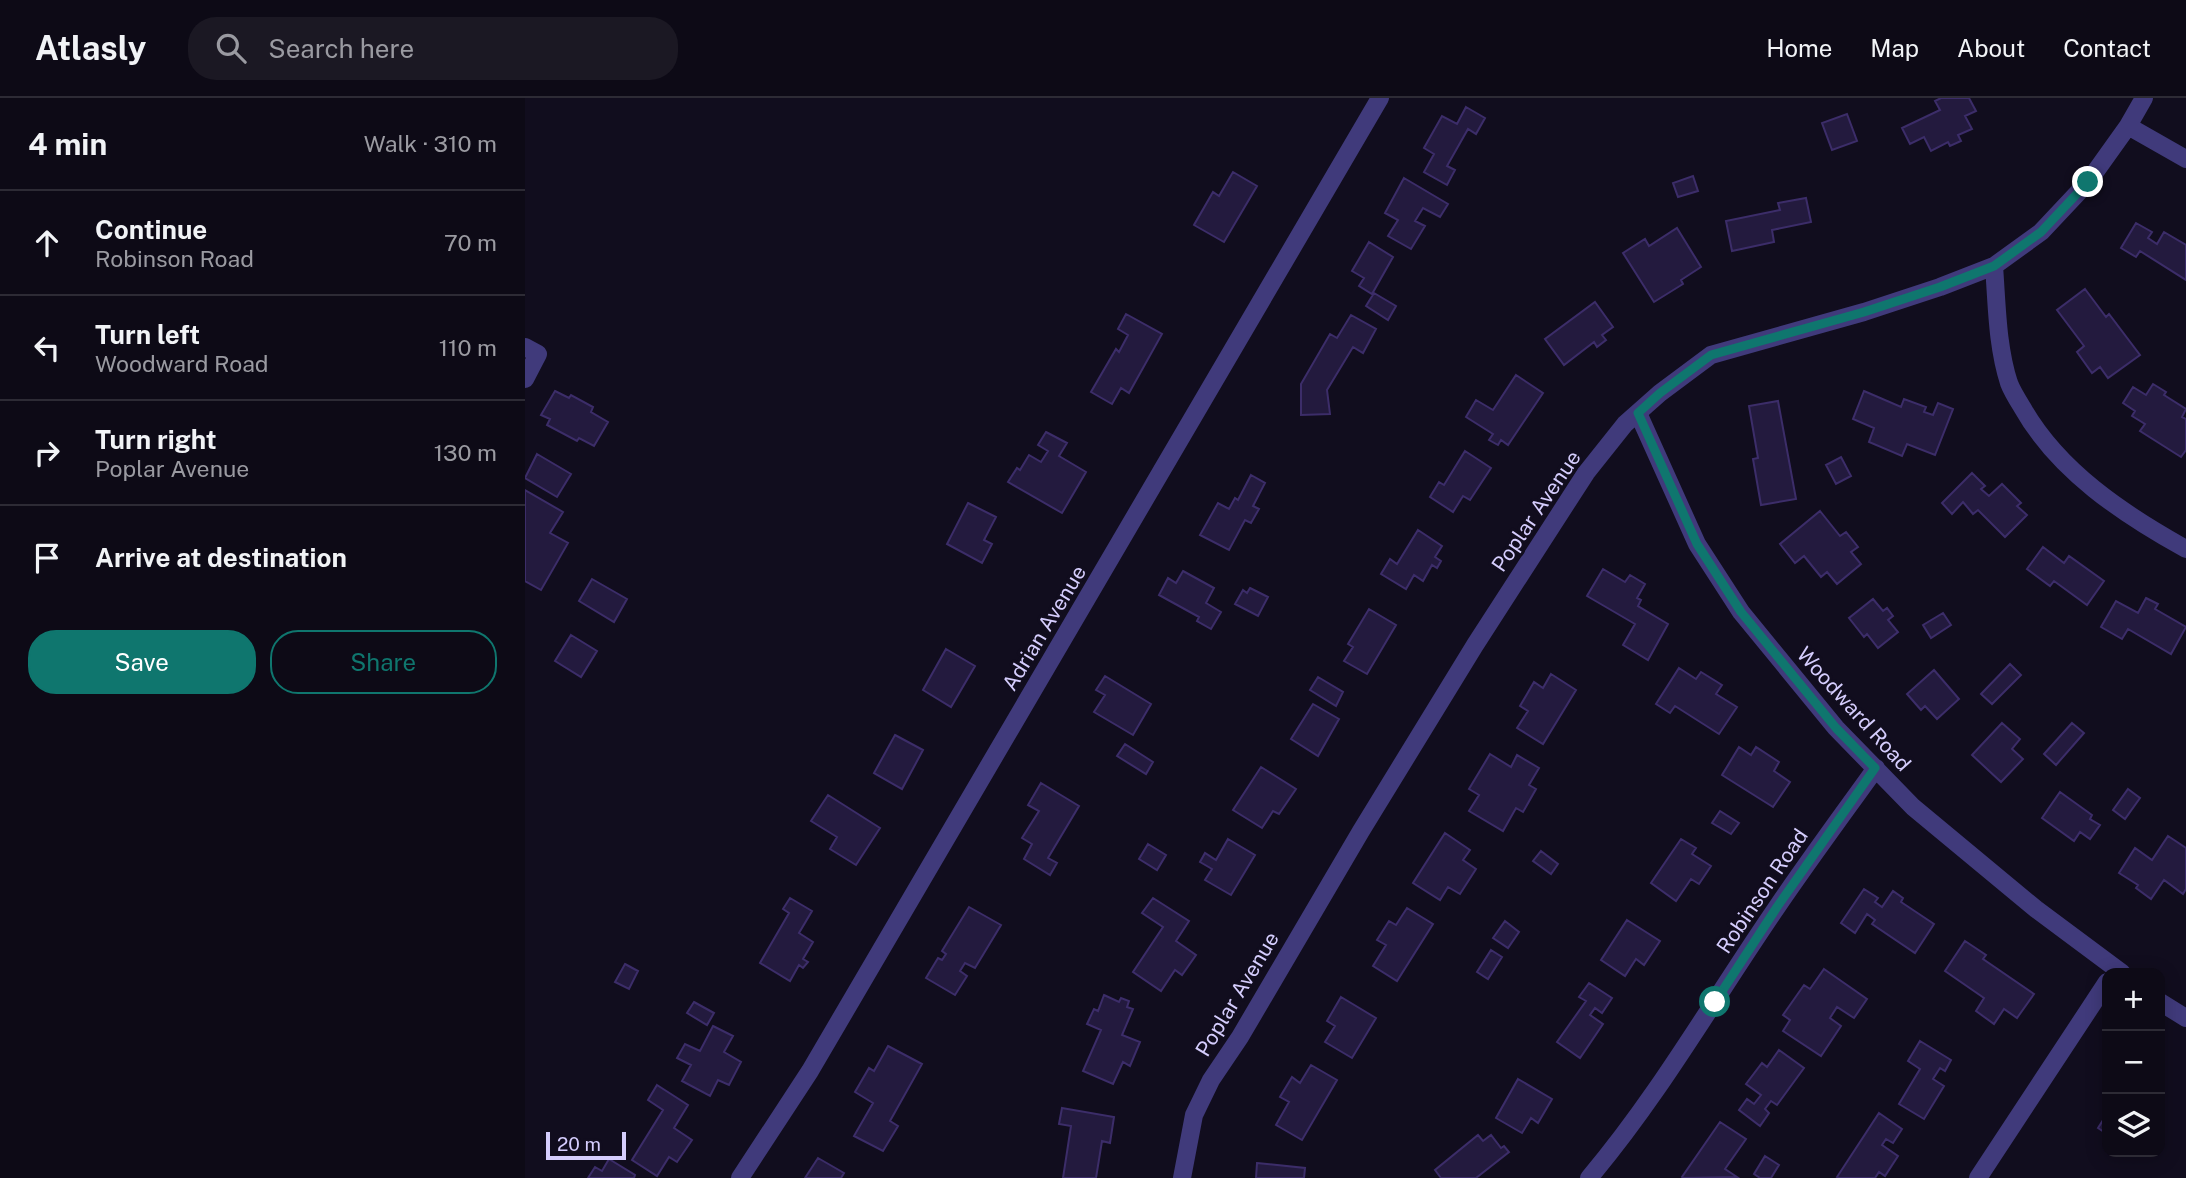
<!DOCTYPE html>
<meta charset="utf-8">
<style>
:root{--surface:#0d0a16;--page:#1b1823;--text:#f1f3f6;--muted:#9a9aa1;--line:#2d2b35;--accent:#0f766e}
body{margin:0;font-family:"Public Sans",sans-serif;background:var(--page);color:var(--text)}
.controls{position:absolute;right:21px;bottom:21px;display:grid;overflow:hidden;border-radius:14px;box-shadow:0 4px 18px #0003}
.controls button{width:63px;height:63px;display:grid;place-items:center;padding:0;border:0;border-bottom:2px solid var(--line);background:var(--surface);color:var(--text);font:35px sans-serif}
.scale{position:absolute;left:21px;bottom:18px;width:80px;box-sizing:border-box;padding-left:7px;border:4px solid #d5cdfd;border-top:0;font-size:19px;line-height:24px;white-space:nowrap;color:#d5cdfd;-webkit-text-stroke:5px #110d1e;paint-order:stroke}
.stop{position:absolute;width:21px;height:21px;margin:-16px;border:5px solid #0f766e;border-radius:50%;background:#fff}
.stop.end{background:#0f766e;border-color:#fff;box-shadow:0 2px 7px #0008}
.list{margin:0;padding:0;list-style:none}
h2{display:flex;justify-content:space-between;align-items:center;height:91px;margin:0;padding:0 28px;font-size:30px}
h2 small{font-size:23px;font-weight:400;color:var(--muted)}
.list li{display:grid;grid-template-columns:46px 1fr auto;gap:21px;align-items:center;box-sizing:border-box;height:105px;padding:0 28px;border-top:2px solid var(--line)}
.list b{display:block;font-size:26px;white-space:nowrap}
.list p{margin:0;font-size:23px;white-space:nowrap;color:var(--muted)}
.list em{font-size:23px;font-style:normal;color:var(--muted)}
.actions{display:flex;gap:14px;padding:21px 28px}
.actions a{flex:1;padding:16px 0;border:2px solid var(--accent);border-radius:28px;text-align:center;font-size:24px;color:var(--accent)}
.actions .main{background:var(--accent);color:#fff}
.icon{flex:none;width:38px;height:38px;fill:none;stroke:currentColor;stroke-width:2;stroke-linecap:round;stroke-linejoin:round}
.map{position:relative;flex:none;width:1661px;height:1080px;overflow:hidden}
header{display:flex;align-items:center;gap:42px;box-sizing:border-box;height:98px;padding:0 35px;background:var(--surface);border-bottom:2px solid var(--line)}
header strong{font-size:33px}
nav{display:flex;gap:38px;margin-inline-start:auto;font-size:24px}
.search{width:490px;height:63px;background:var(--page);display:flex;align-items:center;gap:18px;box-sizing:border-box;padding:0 24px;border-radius:28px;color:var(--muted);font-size:26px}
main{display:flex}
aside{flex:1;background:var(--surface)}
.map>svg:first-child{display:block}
.building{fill:#231a3e;stroke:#3c2d69;stroke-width:2}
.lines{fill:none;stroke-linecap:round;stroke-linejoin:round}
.street{stroke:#403a7b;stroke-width:18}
.route{stroke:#0f766e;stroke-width:9}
.labels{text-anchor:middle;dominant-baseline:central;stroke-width:6;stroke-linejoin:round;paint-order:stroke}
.street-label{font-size:21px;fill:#d5cdfd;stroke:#110d1e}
</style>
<header>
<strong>Atlasly</strong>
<div class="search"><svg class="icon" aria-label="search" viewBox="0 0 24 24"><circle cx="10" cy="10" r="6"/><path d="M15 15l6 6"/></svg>Search here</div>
<nav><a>Home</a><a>Map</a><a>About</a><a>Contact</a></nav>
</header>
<main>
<aside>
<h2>4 min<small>Walk · 310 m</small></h2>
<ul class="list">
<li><svg class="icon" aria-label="ahead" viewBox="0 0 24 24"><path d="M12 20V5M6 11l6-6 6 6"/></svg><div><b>Continue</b><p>Robinson Road</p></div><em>70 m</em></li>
<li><svg class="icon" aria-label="left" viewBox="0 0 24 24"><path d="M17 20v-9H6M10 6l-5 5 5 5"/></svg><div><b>Turn left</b><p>Woodward Road</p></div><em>110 m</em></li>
<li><svg class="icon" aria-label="right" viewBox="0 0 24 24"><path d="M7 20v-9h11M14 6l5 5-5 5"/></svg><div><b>Turn right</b><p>Poplar Avenue</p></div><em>130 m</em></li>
<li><svg class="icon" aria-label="arrive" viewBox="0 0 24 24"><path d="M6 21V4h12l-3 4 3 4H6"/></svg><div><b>Arrive at destination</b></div></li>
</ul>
<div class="actions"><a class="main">Save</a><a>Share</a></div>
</aside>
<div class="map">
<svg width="1661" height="1080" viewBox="0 0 1661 1080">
<rect width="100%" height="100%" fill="#110d1e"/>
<!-- building -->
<path class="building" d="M1416,0H1444L1451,13L1440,18L1447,31L1433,37L1436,43L1425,48L1423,44L1406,53L1399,39L1385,46L1377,30L1415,12L1410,3Z
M941,9L960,20L951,36L943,31L922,68L930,72L922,87L899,74L909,56L899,50L917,18L932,26Z
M1322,16L1332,43L1307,52L1297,25Z
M708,74L732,88L699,144L669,127L688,94L694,98Z
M1168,78L1173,93L1153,99L1148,85Z
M879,80L923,106L915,119L898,110L890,123L900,128L886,151L863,138L873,122L860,115Z
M1281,100L1286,124L1247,132L1249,144L1207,153L1201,123L1255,112L1253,105Z
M1611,125L1627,134L1623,140L1632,146L1639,134L1661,147V182L1615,153L1611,159L1596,150Z
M1152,130L1176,169L1156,182L1158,186L1129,204L1098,155L1120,141L1124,148Z
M844,144L868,159L847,196L834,188L839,180L827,173Z
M1560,191L1581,219L1584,216L1615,257L1583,280L1575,269L1567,275L1552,254L1559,248L1532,212Z
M849,195L871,208L863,222L841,208Z
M1070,204L1088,229L1077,237L1081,242L1072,249L1069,244L1039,267L1020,241Z
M601,216L637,236L604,295L596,290L587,306L566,294L591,251L594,254L603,237L593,231Z
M826,217L851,231L838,255L828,249L802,292L805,316L776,317V286L805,236L812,240Z
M991,277L1018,295L983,347L976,342L973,347L964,342L968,336L941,319L951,302L968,312Z
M1628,286L1641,294L1639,297L1661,311L1657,319L1661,321V352L1656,359L1615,333L1620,326L1607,318L1610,313L1598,305L1608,289L1621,297Z
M30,293L44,300L46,297L68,309L66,314L83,324L69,348L54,340L52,343L22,327L25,321L16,317Z
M1339,293L1376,309L1379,301L1401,309L1399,314L1408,317L1413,305L1428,311L1410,357L1382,346L1377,358L1344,344L1349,330L1328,321Z
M1253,303L1271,401L1236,407L1228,361L1233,360L1224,308Z
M521,334L542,345L534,358L561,374L537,415L483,384L492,370L495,372L504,357L516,364L523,353L513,347Z
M940,353L966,370L945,402L938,398L928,414L905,399L914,384L919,387Z
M12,356L46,376L32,399L0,380Z
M1316,359L1326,378L1311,386L1301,367Z
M1447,375L1460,388L1456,391L1464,398L1477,386L1496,405L1492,408L1502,417L1480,439L1453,412L1448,416L1438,404L1427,416L1417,405Z
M726,377L740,385L728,408L734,411L726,425L720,422L704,452L675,437L693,405L704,411L710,400L713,402Z
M0,392L38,414L25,435L43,445L16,492L0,483Z
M443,405L471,419L459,442L467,446L457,465L422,446Z
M1295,413L1315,438L1321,434L1333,449L1326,454L1336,466L1312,486L1302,474L1296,479L1279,458L1270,465L1255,446Z
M893,432L917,448L910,459L916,463L912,470L907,467L898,483L889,477L881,491L856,476L865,461L872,466Z
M1518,449L1539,465L1544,458L1579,483L1562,507L1529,483L1525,488L1502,471Z
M1078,471L1100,484L1105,477L1120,486L1112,500L1116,502L1113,508L1143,526L1123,562L1098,547L1110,526L1062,498Z
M658,473L689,490L681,505L696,514L686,531L672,523L674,519L634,497L643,480L651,485Z
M67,481L102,501L89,524L54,503Z
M725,490L743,499L733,518L710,506L718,492L722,495Z
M1621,500L1633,506L1630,511L1661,529L1646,556L1603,531L1597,541L1576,529L1591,503L1613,515Z
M1348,501L1358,513L1362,510L1368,518L1363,522L1373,534L1353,550L1342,536L1339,539L1324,520Z
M844,511L871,527L842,576L819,563L828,549L823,546Z
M1418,515L1426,527L1406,540L1398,527Z
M46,537L72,553L56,579L30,563Z
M421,551L450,568L426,609L398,592Z
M1485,566L1496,577L1467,606L1456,596Z
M1154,570L1171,581L1176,574L1197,587L1191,596L1212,609L1194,636L1150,608L1145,615L1131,606Z
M1409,572L1434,601L1412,621L1400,608L1396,612L1382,596Z
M1026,576L1051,592L1018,646L992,630L1003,613L995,608L1009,584L1018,590Z
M580,578L626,606L608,637L569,614L580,597L571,592Z
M793,579L818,594L811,608L785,592Z
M788,606L814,621L793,658L766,641Z
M1477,625L1495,641L1487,651L1498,661L1476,684L1447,657Z
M1547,625L1559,635L1531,667L1519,656Z
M370,637L398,652L377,691L349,675Z
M600,646L628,664L621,676L592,658Z
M1214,649L1226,657L1231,649L1254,664L1249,673L1265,684L1248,709L1197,677Z
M965,656L986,669L992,657L1014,670L1004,687L1011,691L998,714L991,710L978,733L944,713L954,697L944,691Z
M736,669L771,691L754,716L748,713L737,730L708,712Z
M516,685L554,708L523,760L532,765L525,777L499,761L507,746L497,740L514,713L503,707Z
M1603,691L1615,700L1600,721L1588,712Z
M1535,694L1567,717L1565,721L1575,727L1565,741L1555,734L1549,743L1517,720Z
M303,697L355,730L331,767L305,751L312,739L286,723Z
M1195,713L1214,725L1206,736L1187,725Z
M920,735L945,752L938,762L951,771L935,796L923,789L915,802L888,785Z
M1643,738L1661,750V791L1658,796L1639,782L1626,801L1611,790L1613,787L1594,775L1610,750L1627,762Z
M703,741L730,757L706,797L680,782L687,771L675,764L680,755L691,762Z
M1156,741L1171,750L1167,756L1186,768L1174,786L1166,781L1151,803L1126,785Z
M623,746L641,757L632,772L614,761Z
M1016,753L1033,766L1026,776L1008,763Z
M1339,791L1353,800L1350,804L1357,809L1368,793L1378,800L1376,804L1409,826L1390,855L1347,826L1350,822L1342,816L1330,835L1316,825Z
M265,800L287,813L274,835L288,844L278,861L283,864L278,870L274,867L265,883L235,865L264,815L258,811Z
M628,800L664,823L651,843L671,857L657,877L650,872L636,893L608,874L638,829L617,815Z
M444,809L476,827L450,870L440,865L435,873L442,878L430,897L401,880L413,860L417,862L421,856L417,853Z
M882,810L908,826L872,883L848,868L861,847L852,842L864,823L871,827Z
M1102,822L1135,843L1119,867L1111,861L1100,878L1076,862Z
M980,823L994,834L983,850L968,840Z
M1440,843L1461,857L1458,861L1509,896L1492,920L1479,911L1469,926L1451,913L1459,900L1420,873Z
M966,852L977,859L963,881L952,874Z
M100,866L113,873L104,891L90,884Z
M1299,871L1342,901L1329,920L1312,909L1305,920L1316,928L1296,958L1258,933L1265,922L1258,917L1279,887L1285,891Z
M1064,885L1087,900L1077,915L1070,910L1065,917L1078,926L1055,960L1032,944L1061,903L1054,899Z
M579,897L594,904L596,900L604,903L602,909L608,911L597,937L615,944L605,968L598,964L588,986L558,973L576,932L562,926L569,911L573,913Z
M816,899L851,920L827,960L800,944L810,928L802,923Z
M169,904L189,915L182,927L162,915Z
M188,928L208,938L199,954L216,964L204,987L193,982L185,998L157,983L166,967L152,960L160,946L175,953Z
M1395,943L1426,962L1420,973L1415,970L1408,981L1419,988L1399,1021L1374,1006L1395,971L1383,963Z
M363,948L397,966L365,1023L373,1028L358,1053L329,1038L348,1005L330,994L344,970L349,973Z
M1254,952L1279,970L1252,1007L1246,1003L1240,1011L1244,1015L1235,1028L1214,1012L1222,1001L1229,1006L1236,997L1221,986L1237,965L1242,969Z
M786,967L812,982L777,1042L751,1027L764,1004L755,999L767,979L775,985Z
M993,981L1027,1001L1013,1025L1006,1020L997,1035L971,1020Z
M132,987L163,1007L149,1030L167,1042L152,1064L144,1059L132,1078L107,1062L138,1012L123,1002Z
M537,1010L589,1019L585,1045L577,1043L571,1080H538L546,1028L534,1026Z
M1354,1015L1377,1031L1368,1045L1361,1041L1357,1047L1373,1058L1360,1078L1354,1074L1350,1080H1314L1312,1079Z
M1582,1016V1036L1573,1030Z
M1195,1024L1221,1041L1200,1071L1212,1079L1158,1080L1157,1079Z
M953,1037L958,1043L966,1037L976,1050L979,1048L984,1054L951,1080H916L910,1072Z
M1240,1058L1254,1067L1246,1080H1235L1229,1076Z
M293,1060L319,1075L316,1080H280Z
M84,1061L110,1077L109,1080H63L70,1069L77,1073Z
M732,1065L780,1070L779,1080H731Z"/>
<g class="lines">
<!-- street -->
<path class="street" d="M1603,28L1661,61
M1469,168C1472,207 1472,248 1484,285C1487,293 1492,301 1497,309C1533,373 1598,416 1661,451
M0,249L13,256L0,281
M1113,315L1172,446L1216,514L1311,630L1388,709L1511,811L1597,875
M1635,904L1661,920
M215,1080L285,973L855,0
M657,1080L669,1017L686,982L715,939L836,733L950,547L1061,375L1100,326L1135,295L1186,257L1339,214L1415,189L1469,168L1516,134L1563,84L1603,28L1619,0
M1064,1080C1135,996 1190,899 1252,809C1284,762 1318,716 1351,670
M1453,1080L1582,884"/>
</g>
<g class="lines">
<!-- route -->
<path class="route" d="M1190,904L1252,809L1350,670L1311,630L1216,514L1172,446L1113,315L1135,295L1186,257L1339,214L1415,189L1469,168L1516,134L1563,84"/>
</g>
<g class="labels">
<!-- street labels -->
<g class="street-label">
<text transform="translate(1011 413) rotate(-56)">Poplar Avenue</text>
<text transform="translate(519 530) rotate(-59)">Adrian Avenue</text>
<text transform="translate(1329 611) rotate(48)">Woodward Road</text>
<text transform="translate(1237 793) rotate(-56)">Robinson Road</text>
<text transform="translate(712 896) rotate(-59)">Poplar Avenue</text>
</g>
</g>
</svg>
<div class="controls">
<button>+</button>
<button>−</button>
<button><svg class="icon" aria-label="layers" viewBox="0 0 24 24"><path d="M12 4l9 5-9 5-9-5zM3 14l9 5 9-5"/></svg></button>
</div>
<div class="scale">20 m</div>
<div class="stop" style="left:1190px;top:904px"></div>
<div class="stop end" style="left:1563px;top:84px"></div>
</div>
</main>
